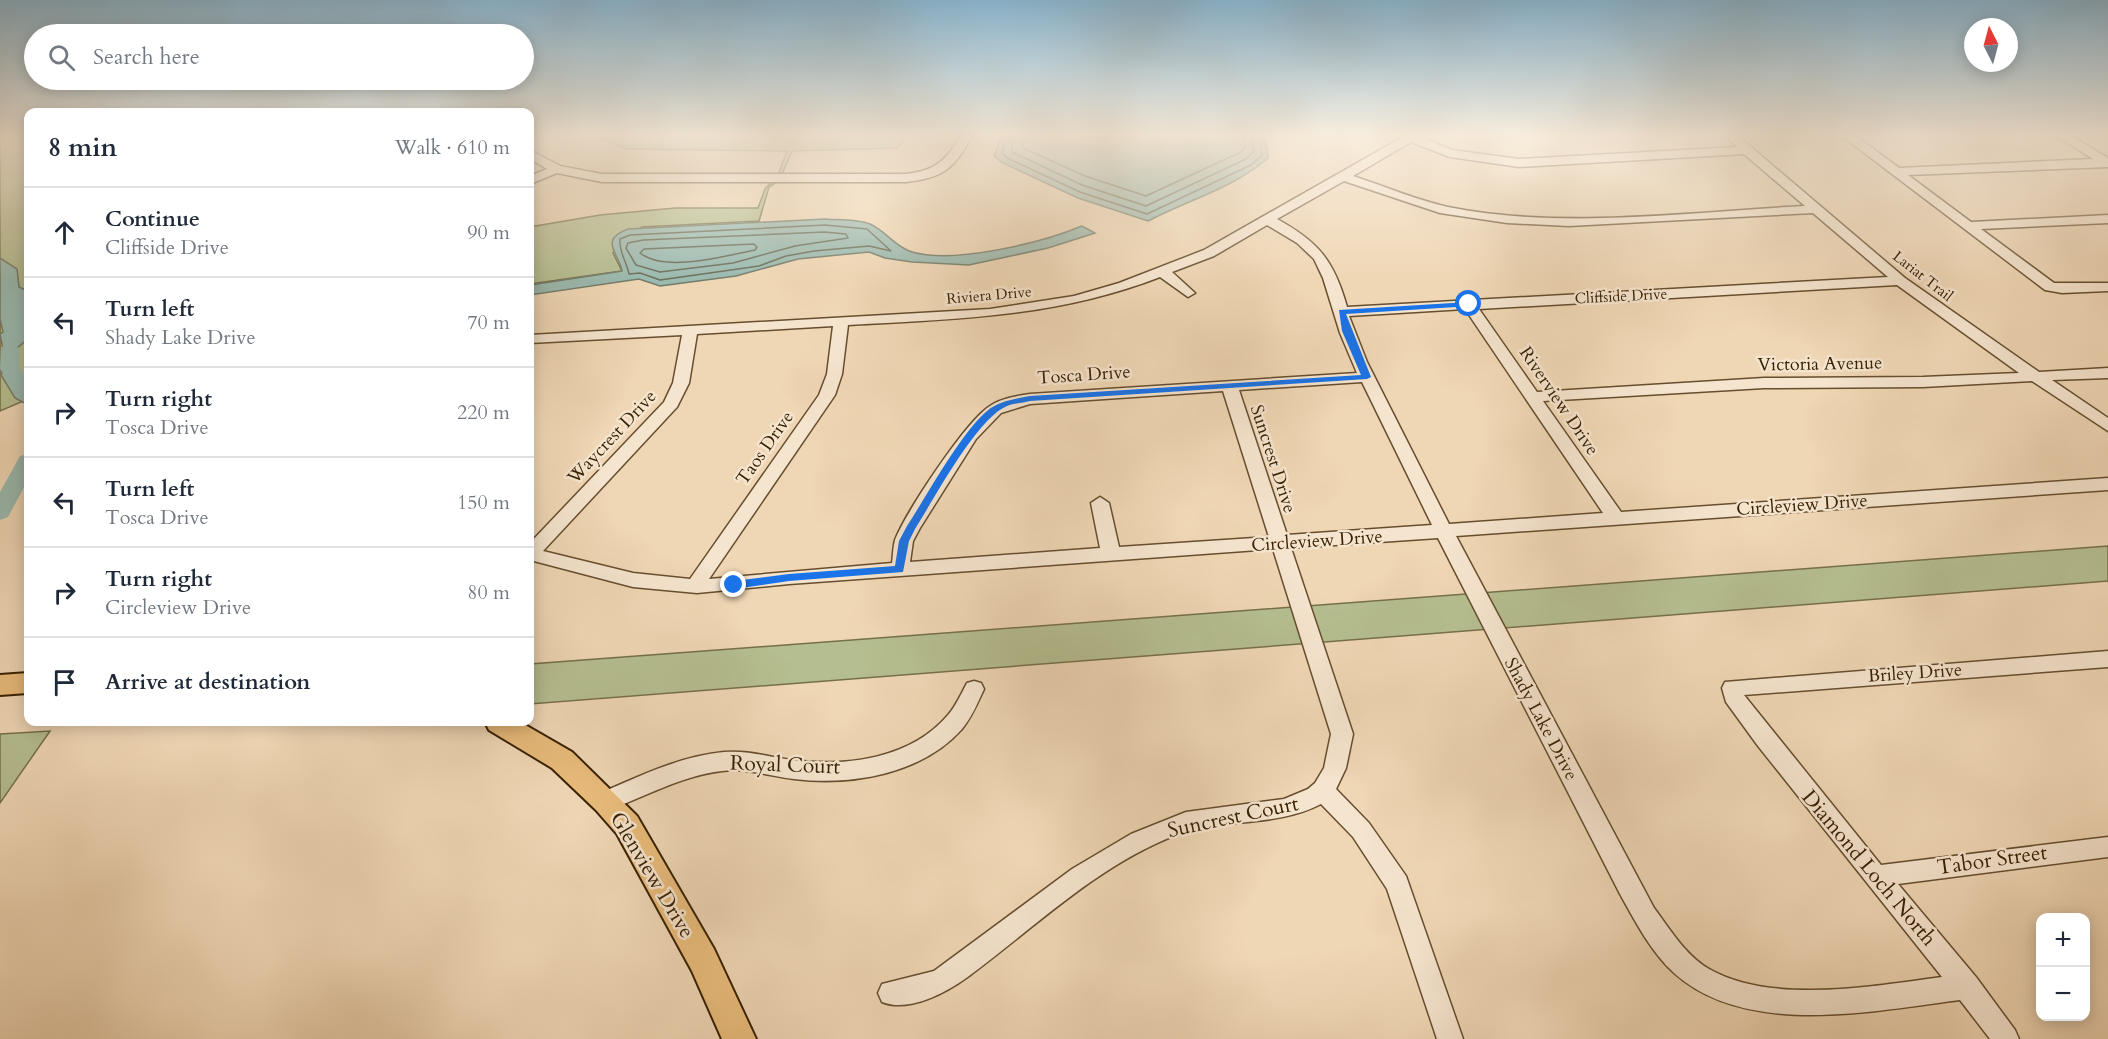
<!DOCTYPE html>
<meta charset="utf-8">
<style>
:root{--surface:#fff;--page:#f6f6f7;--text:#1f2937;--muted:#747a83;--line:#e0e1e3}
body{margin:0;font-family:Cardo,serif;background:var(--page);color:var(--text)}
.controls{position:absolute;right:18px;bottom:18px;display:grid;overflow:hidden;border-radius:12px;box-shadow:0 3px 15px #0003}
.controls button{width:54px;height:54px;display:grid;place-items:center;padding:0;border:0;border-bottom:2px solid var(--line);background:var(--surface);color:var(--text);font:30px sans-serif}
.compass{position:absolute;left:1964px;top:18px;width:54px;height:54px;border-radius:50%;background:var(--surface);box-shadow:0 3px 15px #0003;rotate:354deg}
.stop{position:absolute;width:18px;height:18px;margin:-14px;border:4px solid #1a73e8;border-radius:50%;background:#fff}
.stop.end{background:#1a73e8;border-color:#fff;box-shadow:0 2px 6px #0008}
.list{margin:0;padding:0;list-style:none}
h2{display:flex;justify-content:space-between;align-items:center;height:78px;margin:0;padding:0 24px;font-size:26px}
h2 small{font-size:20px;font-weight:400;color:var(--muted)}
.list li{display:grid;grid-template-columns:39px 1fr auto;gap:18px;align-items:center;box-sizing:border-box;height:90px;padding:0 24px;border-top:2px solid var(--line)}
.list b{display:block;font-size:22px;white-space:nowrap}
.list p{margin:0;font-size:20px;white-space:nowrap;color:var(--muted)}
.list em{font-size:20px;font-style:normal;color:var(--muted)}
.icon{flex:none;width:33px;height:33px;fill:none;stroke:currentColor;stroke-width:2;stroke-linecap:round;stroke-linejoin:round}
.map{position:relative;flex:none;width:2108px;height:1039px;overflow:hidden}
.search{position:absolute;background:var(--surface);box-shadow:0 3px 15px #0003;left:24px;top:24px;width:510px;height:66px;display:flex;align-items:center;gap:15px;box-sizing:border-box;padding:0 21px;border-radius:33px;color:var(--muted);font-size:22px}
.panel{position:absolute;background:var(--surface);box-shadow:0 3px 15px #0003;left:24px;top:108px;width:510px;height:618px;border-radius:12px}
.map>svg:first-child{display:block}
.green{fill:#b5be90;stroke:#76704a;stroke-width:1.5}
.water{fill:#9ab9af;stroke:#737c6a;stroke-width:1.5}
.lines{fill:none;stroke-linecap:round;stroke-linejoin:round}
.shore{stroke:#696d59;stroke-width:1.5}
.river{fill:#9ab9af;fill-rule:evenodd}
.minor-casing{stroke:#664e2f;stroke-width:3}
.major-casing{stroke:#382103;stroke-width:4}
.minor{fill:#f5e4ce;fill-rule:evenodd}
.major{fill:#e8bb7a;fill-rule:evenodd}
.route{fill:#1a73e8}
.labels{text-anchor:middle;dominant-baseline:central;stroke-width:5;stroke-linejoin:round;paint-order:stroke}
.far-street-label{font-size:15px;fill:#382103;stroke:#f5e4ce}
.street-label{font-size:18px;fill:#382103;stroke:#f5e4ce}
.near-street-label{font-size:21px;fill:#382103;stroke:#f5e4ce}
</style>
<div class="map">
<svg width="2108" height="1039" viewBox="0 0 2108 1039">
<rect width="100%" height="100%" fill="#efd6b4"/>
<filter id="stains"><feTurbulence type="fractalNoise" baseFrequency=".00333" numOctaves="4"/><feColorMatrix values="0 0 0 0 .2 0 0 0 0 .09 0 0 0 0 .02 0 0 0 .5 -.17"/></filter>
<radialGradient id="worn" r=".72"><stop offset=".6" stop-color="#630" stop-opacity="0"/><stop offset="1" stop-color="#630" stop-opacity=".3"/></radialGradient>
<!-- green -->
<path class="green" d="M0,136H28V399L0,411Z
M596,136H906L898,148L792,151L779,181L769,187L759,221L642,227L613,253L622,271L530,284V227L600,215L675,208H758L765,189L778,175L787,151L626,149Z
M2108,546V581L530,704V664Z
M50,731L0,803V734Z"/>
<!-- water -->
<path class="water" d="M1001,136H1265L1268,158C1234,188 1188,200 1148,221L1078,198L1003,163L994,156Z
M825,219C838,220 858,219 870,224C886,231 895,247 912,252C954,264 1041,243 1082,226L1095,233L1048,248L969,265L912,262L885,258L869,252L798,259L736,276L660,286L639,279L530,295V285L622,271C619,253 598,240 628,229Z
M0,258L17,269L19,287L28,291V339L17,348C14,367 13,381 28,394V405L15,398L1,375L5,361L0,334L3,332L0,319Z"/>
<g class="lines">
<!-- shore -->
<path class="shore" d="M1006,136L1002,153L1007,158L1080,192L1147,214L1251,165L1262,155L1260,136
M1014,136L1012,152L1082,185L1146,206L1246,159L1254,152L1252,136
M1023,136V148L1085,176L1146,196L1241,152L1245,147L1243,136
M825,225L867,229L891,251L869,246L814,251L786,256L759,266L660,280L640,273L629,274C626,260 619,253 620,239L630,235Z
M824,232L846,234L848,238L795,246L733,263L660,272L636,265L626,248L628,243L643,240Z
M754,244L757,247L755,250C725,256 665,273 640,253L644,249Z"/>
<!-- river -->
<path class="river" d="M10,342L19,348V367L28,380V398L21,396L0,369L1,348Z
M28,454V480L8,517L0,520V492L20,456Z"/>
<!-- minor casing -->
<g class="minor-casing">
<path id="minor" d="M960,136H972C954,169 943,178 906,182H602L557,173L530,184V176L547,169L530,159V150L560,166L602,174H906C934,171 947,161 960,136Z
M1399,136H1419L1452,150L1519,159L1737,147L1725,136H1738L1905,278L2039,372L2108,368V378L2052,380L2108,418V431L2032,381L1923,387L1764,388L1543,401L1621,512L2108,478V490L1456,536L1654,908C1670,929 1685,955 1709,969C1773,1005 1873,986 1942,977L1758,746L1726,702L1722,688L1725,682L2108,651V667L1744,695L1881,865L2108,837V857L1898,884L1976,977L2015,1030L2019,1039H1990L1960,1000C1873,1011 1746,1038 1674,973C1651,952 1635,921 1620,894L1438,538L1291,548L1353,734L1346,768L1336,789L1369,823L1406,876L1463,1039H1437L1387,889L1353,837L1321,804C1275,828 1223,817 1176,835C1098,865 1035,927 969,976C947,992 910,1013 882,1002L878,993L882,984L934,971L1072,869L1131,834L1186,812L1284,799L1308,789L1315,783L1324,768L1331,734L1273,549L789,584L697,593L633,587L530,560V543L664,402L673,383L682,335L530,343V335L990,309L1074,296L1119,283L1204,250L1401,138ZM1411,142L1450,157L1519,167L1744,154L1805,206C1690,212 1561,230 1448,207C1416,200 1384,186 1353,176ZM1344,181L1440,213L1507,223L1569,226L1813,213L1888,277L1347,307C1334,261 1319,242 1277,219ZM1267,225L1297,243L1314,259L1323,278L1340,333L1357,373L1030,394C1017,396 1002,398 990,406C966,421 906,512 895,540C893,547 893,556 892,563L709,579L835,395L842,374L848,325C957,319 1057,317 1160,277L1188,297L1195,293L1172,272L1214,256ZM1897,285L2019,373L1923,377L1764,378L1537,392L1479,309ZM1465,309L1603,513L1449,524L1367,362L1349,316ZM833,326L827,374L819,395L690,579L633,573L543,551L677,407L689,383L697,334ZM1362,382L1432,525L1287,535L1239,390ZM1223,391L1269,537L1119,547L1109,503L1100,497L1091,503L1100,548L910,562L913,541L920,528L976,439L1001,413L1030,404Z
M1842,136H1856L1899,168L2093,159L2057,136H2071L2108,158V167L1908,175L1971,222L2108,215V223L1981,229L2054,283H2108V291L2062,293L2045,290Z
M974,681L981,683L984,689C978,702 972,717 962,729C922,774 852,786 794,779C769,776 747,768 722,771C680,776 645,797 606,811L598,808L595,801L598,794C638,777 680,756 724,752C748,750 769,757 792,760C846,767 911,759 948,715C956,706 961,694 967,683Z"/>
</g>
<!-- major casing -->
<g class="major-casing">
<path id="major" d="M28,673V693L0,695V675Z
M485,722H520L572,752L637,816L714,949L756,1039H722L692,971L617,834L596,810L552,768L489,730Z"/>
</g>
<!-- minor -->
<use href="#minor" class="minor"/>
<!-- major -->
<use href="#major" class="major"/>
</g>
<!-- sky -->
<linearGradient id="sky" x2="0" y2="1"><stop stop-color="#89b6d1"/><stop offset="0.48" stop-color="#f8eddd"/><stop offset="1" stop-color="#f8eddd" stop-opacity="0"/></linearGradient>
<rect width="2108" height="282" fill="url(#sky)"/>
<!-- route -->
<path class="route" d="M1469,302L1472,306L1346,314L1371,377L1367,379L1030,401C1023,403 1014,403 1007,406C977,418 934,499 915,529L909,541L903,572L789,581L734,589L729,585L734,581L789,574L895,566L899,541L907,526C928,494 960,434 987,411C999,401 1015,399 1030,396L1361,375L1342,331L1339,310Z"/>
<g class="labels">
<!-- far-street labels -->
<g class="far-street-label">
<text transform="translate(1923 276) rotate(38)">Lariat Trail</text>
<text transform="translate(989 295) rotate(-5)">Riviera Drive</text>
<text transform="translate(1621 296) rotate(-3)">Cliffside Drive</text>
</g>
<!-- street labels -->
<g class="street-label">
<text transform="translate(1820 364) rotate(-1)">Victoria Avenue</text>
<text transform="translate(1084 375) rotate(-4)">Tosca Drive</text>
<text transform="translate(1559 401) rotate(56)">Riverview Drive</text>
<text transform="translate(612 437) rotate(-47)">Waycrest Drive</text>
<text transform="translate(765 448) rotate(-55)">Taos Drive</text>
<text transform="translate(1273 459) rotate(72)">Suncrest Drive</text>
<text transform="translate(1802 505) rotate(-4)">Circleview Drive</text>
<text transform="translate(1317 541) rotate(-4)">Circleview Drive</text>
<text transform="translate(1915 673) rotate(-4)">Briley Drive</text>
<text transform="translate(1541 719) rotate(62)">Shady Lake Drive</text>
</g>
<!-- near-street labels -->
<g class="near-street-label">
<text transform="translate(785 765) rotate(2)">Royal Court</text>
<text transform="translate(1233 817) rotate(-12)">Suncrest Court</text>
<text transform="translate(1992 860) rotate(-8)">Tabor Street</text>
<text transform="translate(1869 868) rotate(50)">Diamond Loch North</text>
<text transform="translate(652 875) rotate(59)">Glenview Drive</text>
</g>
</g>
<rect width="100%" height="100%" filter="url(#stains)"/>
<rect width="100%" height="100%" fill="url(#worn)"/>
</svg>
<div class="controls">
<button>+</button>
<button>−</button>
</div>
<svg class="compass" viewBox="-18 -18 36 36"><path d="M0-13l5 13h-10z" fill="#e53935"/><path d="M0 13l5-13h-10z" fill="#747a83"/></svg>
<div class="stop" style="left:1469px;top:304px"></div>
<div class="stop end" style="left:734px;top:585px"></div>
<div class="search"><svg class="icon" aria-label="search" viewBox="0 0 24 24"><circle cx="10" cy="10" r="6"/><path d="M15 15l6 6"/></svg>Search here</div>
<section class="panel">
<h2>8 min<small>Walk · 610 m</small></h2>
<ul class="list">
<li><svg class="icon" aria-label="ahead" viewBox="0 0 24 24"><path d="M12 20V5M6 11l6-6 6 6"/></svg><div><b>Continue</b><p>Cliffside Drive</p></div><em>90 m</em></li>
<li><svg class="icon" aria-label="left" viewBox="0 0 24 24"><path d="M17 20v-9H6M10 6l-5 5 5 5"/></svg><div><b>Turn left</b><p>Shady Lake Drive</p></div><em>70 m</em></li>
<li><svg class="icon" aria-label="right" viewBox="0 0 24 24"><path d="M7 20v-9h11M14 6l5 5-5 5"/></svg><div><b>Turn right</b><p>Tosca Drive</p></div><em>220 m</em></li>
<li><svg class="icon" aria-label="left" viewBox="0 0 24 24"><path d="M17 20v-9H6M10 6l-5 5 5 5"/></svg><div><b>Turn left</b><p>Tosca Drive</p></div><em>150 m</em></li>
<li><svg class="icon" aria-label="right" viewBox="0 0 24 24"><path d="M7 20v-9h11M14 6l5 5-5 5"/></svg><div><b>Turn right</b><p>Circleview Drive</p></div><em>80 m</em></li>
<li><svg class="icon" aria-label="arrive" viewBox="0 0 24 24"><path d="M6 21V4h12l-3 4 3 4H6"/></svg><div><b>Arrive at destination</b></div></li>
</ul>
</section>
</div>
